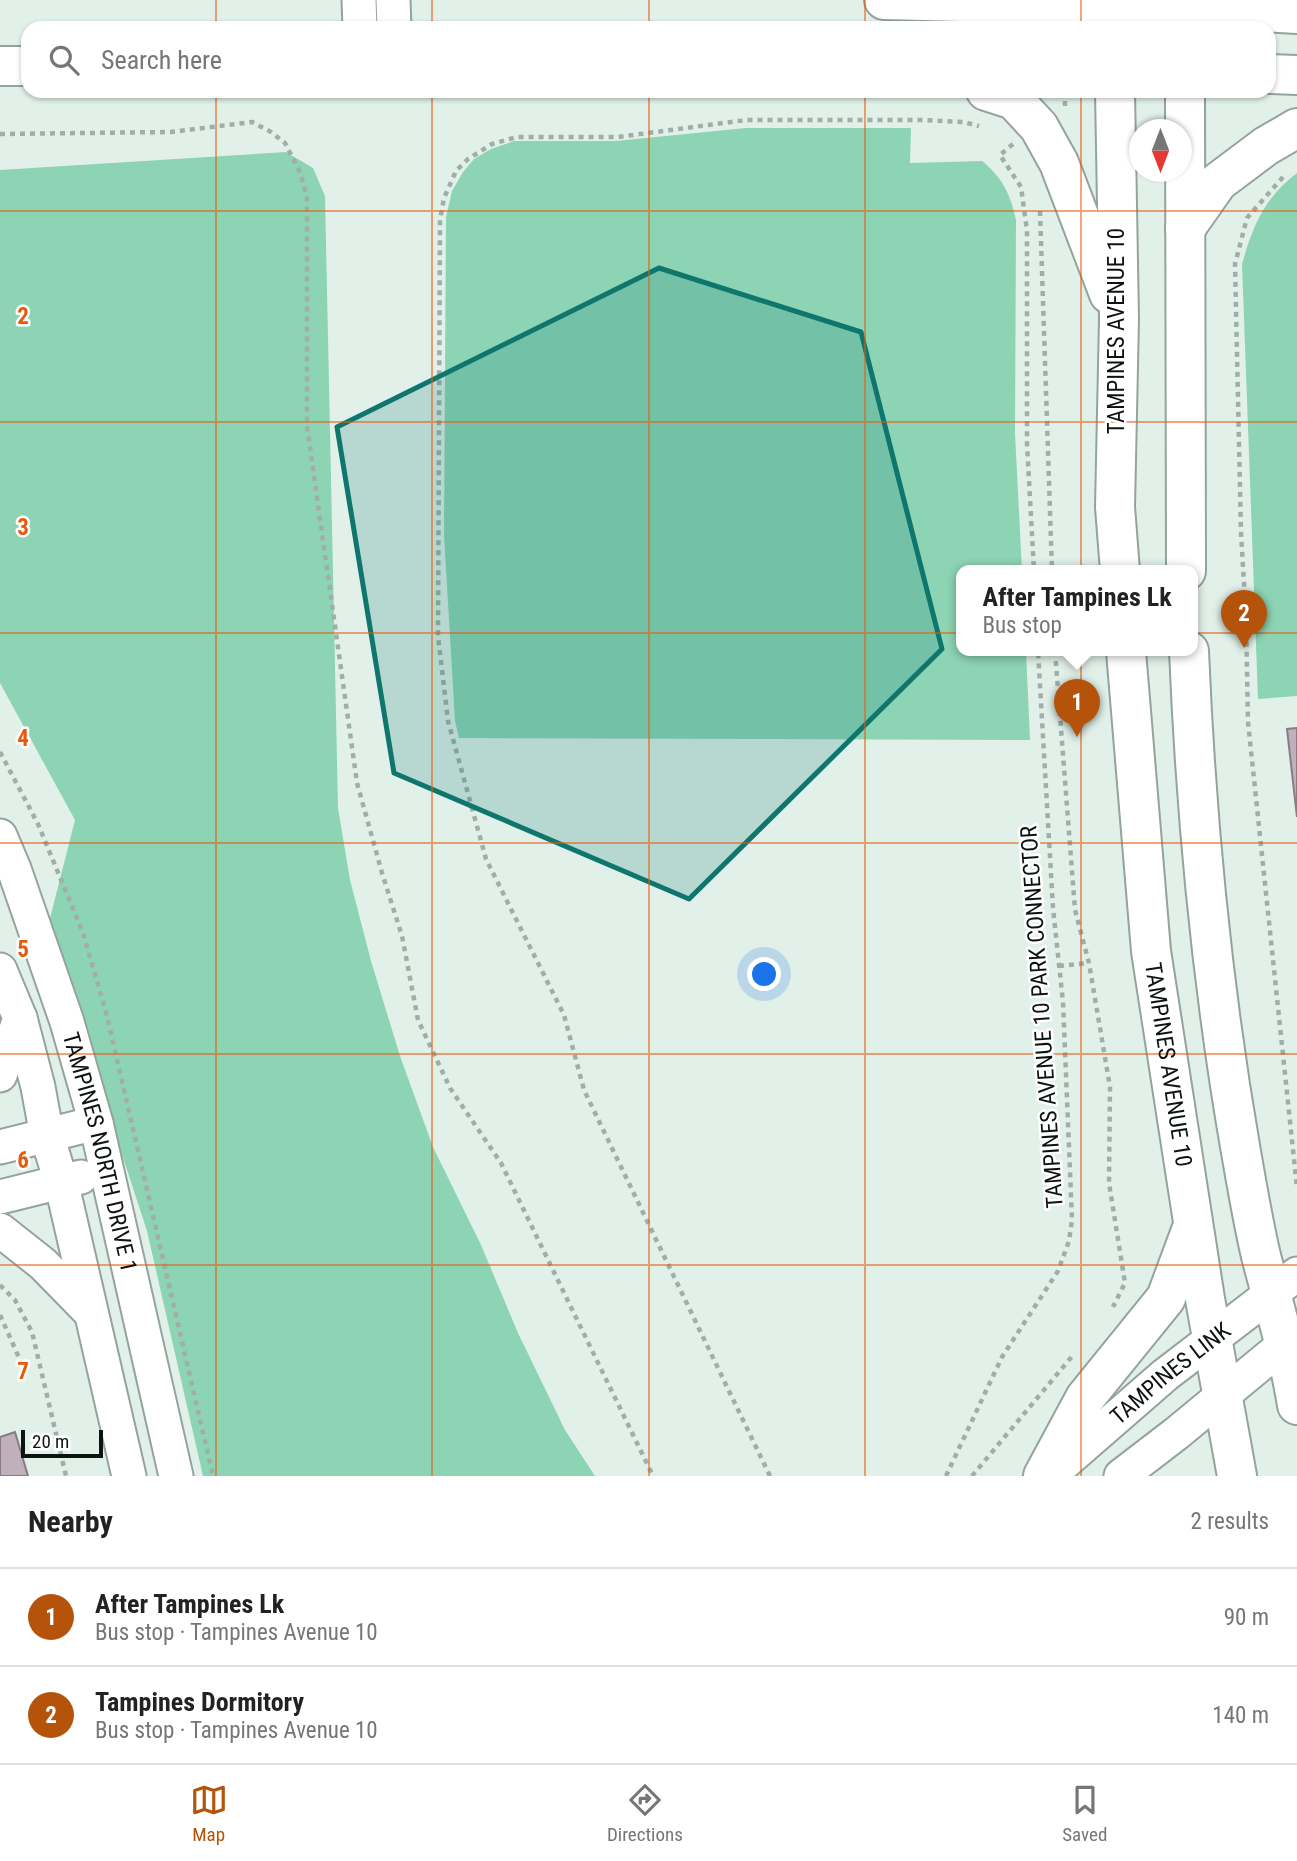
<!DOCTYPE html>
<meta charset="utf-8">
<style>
:root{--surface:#fff;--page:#f2f2f2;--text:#222;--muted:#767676;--line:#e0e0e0;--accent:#b45309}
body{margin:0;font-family:"Roboto Condensed",sans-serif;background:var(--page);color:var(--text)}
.compass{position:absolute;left:1129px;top:119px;width:63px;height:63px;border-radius:50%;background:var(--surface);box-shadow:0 2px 5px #0004;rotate:180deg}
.scale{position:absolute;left:21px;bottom:18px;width:82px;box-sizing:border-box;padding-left:7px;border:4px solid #0d1310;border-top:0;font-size:19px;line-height:24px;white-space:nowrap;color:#0d1310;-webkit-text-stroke:5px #fff;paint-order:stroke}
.you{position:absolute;left:765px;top:975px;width:24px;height:24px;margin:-18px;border:5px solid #fff;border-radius:50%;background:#1a73e8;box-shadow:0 0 0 10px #1a73e833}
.badge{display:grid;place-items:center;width:46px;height:46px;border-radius:50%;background:var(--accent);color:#fff;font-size:23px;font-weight:700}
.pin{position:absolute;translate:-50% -58px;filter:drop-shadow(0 2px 4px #0008)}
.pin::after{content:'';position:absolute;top:37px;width:24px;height:21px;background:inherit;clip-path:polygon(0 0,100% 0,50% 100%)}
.popup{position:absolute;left:956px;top:565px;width:242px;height:91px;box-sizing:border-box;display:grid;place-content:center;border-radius:14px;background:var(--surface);filter:drop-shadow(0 2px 5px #0005);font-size:23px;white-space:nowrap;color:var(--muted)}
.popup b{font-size:26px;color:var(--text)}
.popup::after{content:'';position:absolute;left:50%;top:100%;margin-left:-14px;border:14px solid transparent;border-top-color:var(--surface)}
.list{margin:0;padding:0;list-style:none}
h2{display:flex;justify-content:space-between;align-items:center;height:91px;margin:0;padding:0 28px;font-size:30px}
h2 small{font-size:23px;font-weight:400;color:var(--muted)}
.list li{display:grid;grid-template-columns:46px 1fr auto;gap:21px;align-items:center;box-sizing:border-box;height:98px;padding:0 28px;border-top:2px solid var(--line)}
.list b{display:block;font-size:26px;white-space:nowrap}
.list p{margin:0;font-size:23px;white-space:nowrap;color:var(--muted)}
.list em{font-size:23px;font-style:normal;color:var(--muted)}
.icon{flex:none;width:38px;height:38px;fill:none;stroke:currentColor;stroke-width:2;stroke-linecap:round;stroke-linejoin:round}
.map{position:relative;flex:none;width:1297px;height:1476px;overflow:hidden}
.search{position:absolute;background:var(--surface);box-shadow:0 2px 5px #0004;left:21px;right:21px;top:21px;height:77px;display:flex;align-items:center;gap:18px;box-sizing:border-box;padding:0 24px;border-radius:21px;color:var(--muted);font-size:26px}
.sheet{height:287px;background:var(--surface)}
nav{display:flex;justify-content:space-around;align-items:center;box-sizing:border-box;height:98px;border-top:2px solid var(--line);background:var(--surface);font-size:19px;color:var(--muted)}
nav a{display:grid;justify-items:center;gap:4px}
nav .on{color:var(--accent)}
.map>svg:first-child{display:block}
.green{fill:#8cd4b4}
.building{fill:#bfb1bb;stroke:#887b84;stroke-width:2}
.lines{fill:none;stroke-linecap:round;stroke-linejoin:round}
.minor-casing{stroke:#94a39c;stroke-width:37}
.major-casing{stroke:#94a39c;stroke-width:42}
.path{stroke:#a1aea7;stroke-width:4.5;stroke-dasharray:5 5;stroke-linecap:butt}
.minor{stroke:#fff;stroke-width:33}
.major{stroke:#fff;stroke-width:38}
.marked{fill:#0f766e;fill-opacity:0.2;stroke:#0f766e;stroke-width:5;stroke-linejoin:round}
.grid{fill:none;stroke:#e8590c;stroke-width:2;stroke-opacity:0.55}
.labels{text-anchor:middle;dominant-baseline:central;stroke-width:5;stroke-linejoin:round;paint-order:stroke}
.street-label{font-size:23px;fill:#0d1310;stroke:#fff}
.grid-label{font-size:23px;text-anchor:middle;font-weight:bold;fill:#e8590c;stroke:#fff;stroke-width:5;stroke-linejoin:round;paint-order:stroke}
</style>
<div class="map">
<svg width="1297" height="1476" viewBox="0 0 1297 1476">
<rect width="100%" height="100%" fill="#e1f1e9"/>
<!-- green -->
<path class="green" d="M746,128H911L910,163L982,161C1002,177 1011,195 1016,220L1015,433L1022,571H962V651H1026L1030,740L459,738L455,721L444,535L446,217L452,191L463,172L474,159L491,149L514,141H616Z
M286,152L313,168L325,196L338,808L350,880L371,961L400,1056L433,1147L481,1245L518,1333L565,1430L595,1476H203L147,1231L83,1035L46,934L75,820L0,683V170Z
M1297,173V696L1258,699L1242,264C1253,226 1264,198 1297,173Z"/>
<!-- building -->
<path class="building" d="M1297,728V817L1287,729Z
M15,1432L28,1476H0V1437Z"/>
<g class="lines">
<!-- minor casing -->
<g class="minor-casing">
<g id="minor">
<path d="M359,0L360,28"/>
<path d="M393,0L394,28"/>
<path id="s1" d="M0,836L14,869L67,1022L96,1123L176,1476"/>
<path d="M0,970L20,1018L38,1087L47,1136L61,1181L129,1476"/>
<path d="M0,1075L20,1018"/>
<path d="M0,1147L96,1123"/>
<path d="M0,1197L81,1177"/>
<path d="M0,1230L43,1264L90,1312"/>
<path id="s2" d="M1049,1476L1165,1375L1297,1274"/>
<path d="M1121,1476L1177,1433L1297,1334"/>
</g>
</g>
<!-- major casing -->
<g class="major-casing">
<g id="major">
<path d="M884,0L1187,8L1297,14"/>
<path d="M0,66H28"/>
<path d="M1269,74L1297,75"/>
<path d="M986,91L1014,100L1039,127L1059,163L1109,294"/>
<path d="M1115,91L1119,319L1115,507L1120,571"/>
<path d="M1185,91L1186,571"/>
<path d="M1185,229L1218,182L1266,146L1297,128"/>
<path id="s3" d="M1126,651L1151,951L1205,1299L1237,1476"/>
<path d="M1189,651C1196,819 1212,986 1241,1152C1247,1186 1253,1222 1261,1256C1274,1306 1289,1354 1297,1405"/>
<path d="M1043,1476L1085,1398L1166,1298L1192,1228"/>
</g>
</g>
<!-- path -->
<path class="path" d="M1065,91V108
M0,134L171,132L252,122L271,132L285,143L300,172L307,197V426L357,783L382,873L402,936L418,1020L450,1088L501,1163L653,1476
M1013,144L1000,155L1021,187L1027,231V444L1034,571
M1283,177L1247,218L1235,264L1241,533L1246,617L1248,722L1297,1188
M1040,211L1052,571
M1055,651L1075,910L1089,963L1110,1087L1109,1183L1125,1283L1113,1307
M0,752L38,824L83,933L107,1016L213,1476
M1059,966L1089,963
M0,1285L15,1300L32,1332L66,1476
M0,1315L24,1369
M770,1476L584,1090L564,1015L486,859L448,721L438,636L440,220L444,198L456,171L468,159L492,144L517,137H618L746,120H922L963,122L979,126
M946,1476L1002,1357L1058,1271L1069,1241L1072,1220L1063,1002L1053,908L1038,651
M972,1476L1074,1354"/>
<!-- minor -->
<use href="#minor" class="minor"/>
<!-- major -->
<use href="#major" class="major"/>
</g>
<!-- marked area -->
<path class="marked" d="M659,268L861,332L942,649L689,899L394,773L337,427Z"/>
<!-- grid -->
<path class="grid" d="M216,0V28M432,0V28M649,0V28M865,0V28M1081,0V28M216,91V1476M432,91V1476M649,91V1476M865,91V1476M1081,91V1476M0,211H1297M0,422H1297M0,633H1297M0,843H1297M0,1054H1297M0,1265H1297"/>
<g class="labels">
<!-- street labels -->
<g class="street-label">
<text transform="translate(1116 331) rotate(-90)">TAMPINES AVENUE 10</text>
<text transform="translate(1042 1017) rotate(-94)">TAMPINES AVENUE 10 PARK CONNECTOR</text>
<text stroke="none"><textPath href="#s3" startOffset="416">TAMPINES AVENUE 10</textPath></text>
<text stroke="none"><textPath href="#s1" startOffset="332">TAMPINES NORTH DRIVE 1</textPath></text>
<text stroke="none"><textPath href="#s2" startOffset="159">TAMPINES LINK</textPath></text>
</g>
</g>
<g class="grid-label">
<text x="23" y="324">2</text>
<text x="23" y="535">3</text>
<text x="23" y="746">4</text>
<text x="23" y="957">5</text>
<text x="23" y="1168">6</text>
<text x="23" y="1379">7</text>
</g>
</svg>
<svg class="compass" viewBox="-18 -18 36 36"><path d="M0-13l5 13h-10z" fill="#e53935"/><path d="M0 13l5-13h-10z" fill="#767676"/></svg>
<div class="scale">20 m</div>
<div class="you"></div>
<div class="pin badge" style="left:1077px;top:737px">1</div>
<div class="popup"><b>After Tampines Lk</b>Bus stop</div>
<div class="pin badge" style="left:1244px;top:648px">2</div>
<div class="search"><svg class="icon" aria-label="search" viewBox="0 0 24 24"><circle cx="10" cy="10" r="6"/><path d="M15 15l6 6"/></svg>Search here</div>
</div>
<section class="sheet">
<h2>Nearby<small>2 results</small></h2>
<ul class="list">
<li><span class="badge">1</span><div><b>After Tampines Lk</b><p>Bus stop · Tampines Avenue 10</p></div><em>90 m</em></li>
<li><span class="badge">2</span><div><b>Tampines Dormitory</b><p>Bus stop · Tampines Avenue 10</p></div><em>140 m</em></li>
</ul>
</section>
<nav>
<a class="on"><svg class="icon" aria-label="map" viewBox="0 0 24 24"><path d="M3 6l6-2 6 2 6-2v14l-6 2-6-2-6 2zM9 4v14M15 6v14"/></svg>Map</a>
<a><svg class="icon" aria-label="directions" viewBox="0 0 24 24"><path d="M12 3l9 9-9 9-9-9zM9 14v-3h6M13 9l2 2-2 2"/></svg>Directions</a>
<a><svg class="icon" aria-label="saved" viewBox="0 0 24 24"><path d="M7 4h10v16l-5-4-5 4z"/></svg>Saved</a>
</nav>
